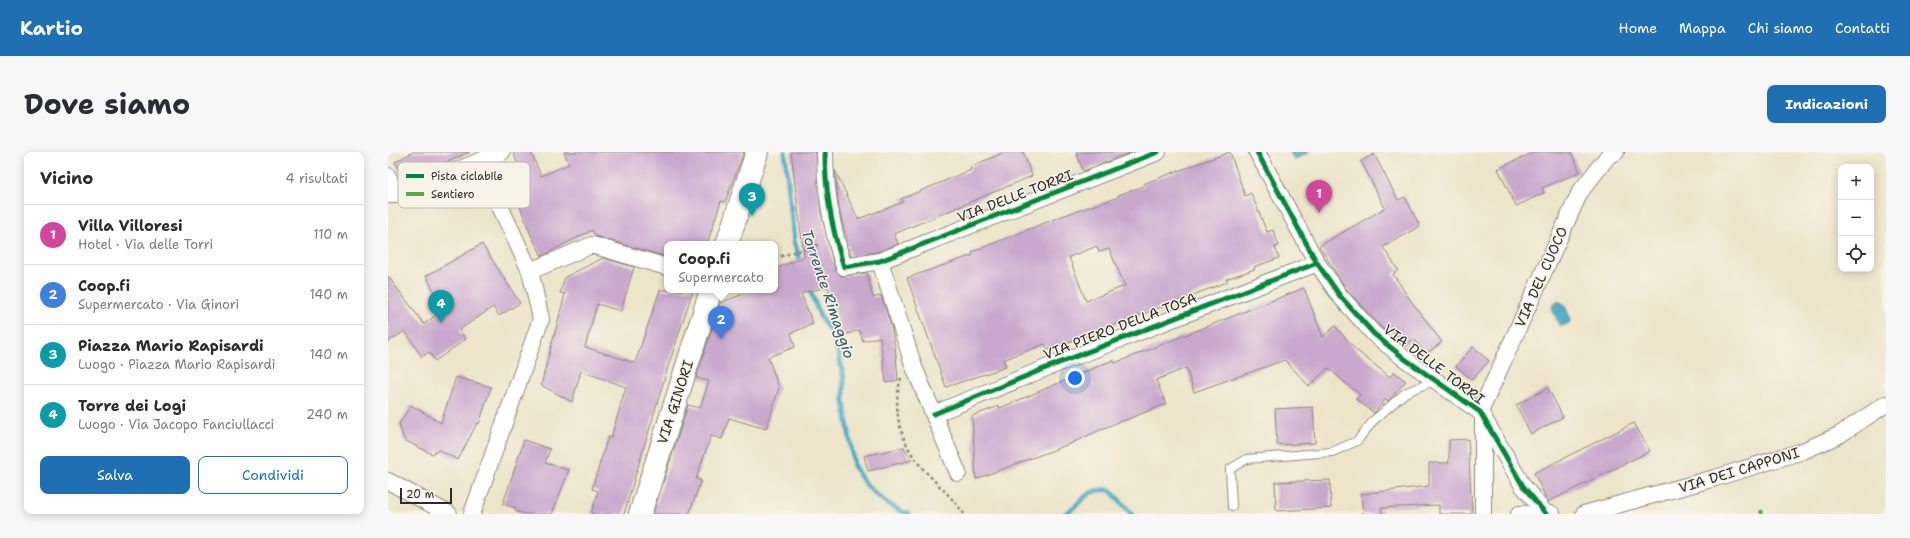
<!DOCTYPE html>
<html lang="it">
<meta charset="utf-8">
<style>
:root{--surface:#fff;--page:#f7f7f7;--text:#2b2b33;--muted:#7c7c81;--line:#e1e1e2;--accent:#1f6fb2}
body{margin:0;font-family:"Shantell Sans",sans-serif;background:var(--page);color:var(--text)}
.controls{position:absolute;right:12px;top:12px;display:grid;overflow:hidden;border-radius:8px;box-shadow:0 2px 10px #0003}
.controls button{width:36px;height:36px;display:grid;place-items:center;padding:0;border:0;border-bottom:1px solid var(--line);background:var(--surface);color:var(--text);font:20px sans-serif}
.scale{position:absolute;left:12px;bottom:10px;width:52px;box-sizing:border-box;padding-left:4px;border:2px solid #2b2b2b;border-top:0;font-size:11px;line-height:14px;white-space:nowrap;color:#2b2b2b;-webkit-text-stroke:3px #f7f3e8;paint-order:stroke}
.you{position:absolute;left:687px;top:226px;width:14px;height:14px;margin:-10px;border:3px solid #fff;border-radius:50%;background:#1a73e8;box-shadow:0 0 0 6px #1a73e833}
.badge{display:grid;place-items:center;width:26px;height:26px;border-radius:50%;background:var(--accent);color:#fff;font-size:13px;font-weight:700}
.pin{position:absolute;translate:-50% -33px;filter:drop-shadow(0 1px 2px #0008)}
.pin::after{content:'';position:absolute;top:21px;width:14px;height:12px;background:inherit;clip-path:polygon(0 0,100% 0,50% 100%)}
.popup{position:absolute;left:276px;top:89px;width:114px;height:52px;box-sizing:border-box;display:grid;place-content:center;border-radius:8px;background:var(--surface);filter:drop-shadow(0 1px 3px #0005);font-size:13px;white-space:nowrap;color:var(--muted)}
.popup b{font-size:15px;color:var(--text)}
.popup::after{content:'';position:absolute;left:50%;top:100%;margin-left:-8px;border:8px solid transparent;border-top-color:var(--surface)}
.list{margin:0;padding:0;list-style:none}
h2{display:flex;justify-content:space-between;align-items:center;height:52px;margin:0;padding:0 16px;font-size:17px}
h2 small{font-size:13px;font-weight:400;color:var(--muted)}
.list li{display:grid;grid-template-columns:26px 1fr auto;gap:12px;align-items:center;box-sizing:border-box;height:60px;padding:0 16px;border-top:1px solid var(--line)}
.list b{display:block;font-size:15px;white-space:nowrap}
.list p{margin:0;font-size:13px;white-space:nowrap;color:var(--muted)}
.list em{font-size:13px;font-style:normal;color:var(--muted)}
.actions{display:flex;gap:8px;padding:12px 16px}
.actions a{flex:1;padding:9px 0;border:1px solid var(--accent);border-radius:8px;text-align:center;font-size:14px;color:var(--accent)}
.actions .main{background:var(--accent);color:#fff}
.icon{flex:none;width:22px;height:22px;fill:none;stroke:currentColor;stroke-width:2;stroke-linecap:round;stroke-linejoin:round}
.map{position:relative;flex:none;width:1498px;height:362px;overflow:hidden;border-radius:8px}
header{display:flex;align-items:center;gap:24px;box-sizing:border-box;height:56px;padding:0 20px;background:var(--accent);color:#fff}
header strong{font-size:19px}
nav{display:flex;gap:22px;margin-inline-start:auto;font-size:14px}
.intro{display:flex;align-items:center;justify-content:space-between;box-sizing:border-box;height:96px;padding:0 24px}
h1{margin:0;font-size:28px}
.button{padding:10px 18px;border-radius:8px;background:var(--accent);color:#fff;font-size:14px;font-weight:700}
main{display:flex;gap:24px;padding:0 24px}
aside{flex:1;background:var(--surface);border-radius:8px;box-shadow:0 2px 10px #0003}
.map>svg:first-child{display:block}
.water{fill:#42a7c2;stroke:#366976}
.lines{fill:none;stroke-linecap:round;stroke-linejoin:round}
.stream{stroke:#42a7c2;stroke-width:5}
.building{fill:#c9a7ce;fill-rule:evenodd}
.lane-casing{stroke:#8c887a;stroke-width:10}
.street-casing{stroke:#8c887a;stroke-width:18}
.secondary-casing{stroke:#8c887a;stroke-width:24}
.path{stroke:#8c887a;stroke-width:2.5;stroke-dasharray:3 3;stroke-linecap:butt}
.lane{stroke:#fff;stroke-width:8}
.street{stroke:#fff;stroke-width:16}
.secondary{stroke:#fff;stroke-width:22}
.quiet{stroke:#54ab44;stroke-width:4;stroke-dasharray:8 4;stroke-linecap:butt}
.cycleway-casing{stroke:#f7f3e8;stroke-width:8}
.cycleway{stroke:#00873e;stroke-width:5}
.labels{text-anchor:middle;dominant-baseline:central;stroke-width:3;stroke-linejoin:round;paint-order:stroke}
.street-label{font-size:14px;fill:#2b2b2b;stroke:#f7f3e8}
.water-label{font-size:15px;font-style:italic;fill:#345d67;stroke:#f7f3e8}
.key{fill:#f7f3e8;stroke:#bab7af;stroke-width:1}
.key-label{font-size:11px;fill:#2b2b2b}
</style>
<header>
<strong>Kartio</strong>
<nav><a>Home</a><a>Mappa</a><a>Chi siamo</a><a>Contatti</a></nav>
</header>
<div class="intro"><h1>Dove siamo</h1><a class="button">Indicazioni</a></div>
<main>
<aside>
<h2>Vicino<small>4 risultati</small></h2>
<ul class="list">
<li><span class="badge" style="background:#d1479c">1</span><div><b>Villa Villoresi</b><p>Hotel · Via delle Torri</p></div><em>110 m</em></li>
<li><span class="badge" style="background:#3f7fe0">2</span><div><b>Coop.fi</b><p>Supermercato · Via Ginori</p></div><em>140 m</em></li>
<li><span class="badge" style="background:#0f9aa8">3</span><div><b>Piazza Mario Rapisardi</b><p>Luogo · Piazza Mario Rapisardi</p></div><em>140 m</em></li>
<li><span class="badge" style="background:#0f9aa8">4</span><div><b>Torre dei Logi</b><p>Luogo · Via Jacopo Fanciullacci</p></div><em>240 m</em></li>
</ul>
<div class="actions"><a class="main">Salva</a><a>Condividi</a></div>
</aside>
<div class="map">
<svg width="1498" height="362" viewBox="0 0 1498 362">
<rect width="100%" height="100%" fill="#f7f3e8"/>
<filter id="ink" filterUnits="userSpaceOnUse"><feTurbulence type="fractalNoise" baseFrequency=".025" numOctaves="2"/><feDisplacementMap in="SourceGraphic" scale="8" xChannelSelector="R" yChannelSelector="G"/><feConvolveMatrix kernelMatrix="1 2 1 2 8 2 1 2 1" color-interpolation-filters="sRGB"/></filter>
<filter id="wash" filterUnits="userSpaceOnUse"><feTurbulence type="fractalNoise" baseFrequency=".012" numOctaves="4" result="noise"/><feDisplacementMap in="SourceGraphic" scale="16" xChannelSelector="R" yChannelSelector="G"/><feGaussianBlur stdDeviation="0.9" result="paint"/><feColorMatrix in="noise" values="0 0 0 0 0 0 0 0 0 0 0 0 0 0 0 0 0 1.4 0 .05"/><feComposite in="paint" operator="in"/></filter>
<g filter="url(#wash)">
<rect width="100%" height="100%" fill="#ede5ca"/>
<!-- water -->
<path class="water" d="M902,0H922L906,8Z
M1170,149L1176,152L1182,165V170L1176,174L1171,173L1164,156L1165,152Z"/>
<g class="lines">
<!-- stream -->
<path class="stream" d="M397,0L406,89L413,113
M420,133L432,164L444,182L451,203L456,227V250L466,314C477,336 497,353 520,362
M677,362C695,351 697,335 722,338L744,362"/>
</g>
<g id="blocks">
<!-- building -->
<path class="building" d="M25,0H82L17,29L7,10Z
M125,0H143L153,24L181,12L176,0H356L337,50L333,49L319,92H279V105L207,84L204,78L154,104L143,83L122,29L135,25Z
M403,0H428L433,60L447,118L453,124L479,121L485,146L493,143L503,174L507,194L510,228L498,231L492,185L475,189L471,178L454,184L440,135L413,141L425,172L403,181L407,195L380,205L391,236L378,277L341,266L334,287L323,284L308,327L313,329L301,362H265L300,253L312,256L321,229L308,226L332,151L366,138H387V117L416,105Z
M617,0H635L644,24L506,82L510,92L489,100L463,104L451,57L447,18L470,67L515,50L513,47L583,18L582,15Z
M688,0H744L695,19Z
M842,0L857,44L863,41L879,80L885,78L891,94L887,95L891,106L866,115L867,117L838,127L839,130L660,198L657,192L615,208L618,215L558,235L519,126L585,103L584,100L674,64L731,45L730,43L756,34L755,32L776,24ZM709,94L711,100L721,97L737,134L698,149L681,105Z
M1146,0H1183L1192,20L1154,36L1156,41L1128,54L1110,17Z
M986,2L1010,48L1017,45L1032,74L995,95L1010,118L1005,122L1021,146L1054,190L1038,202L1026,187L1016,194L1002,176L997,179L995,177L959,138L931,94L997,56L973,9Z
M94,92L132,151L111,164L105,155L71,178L78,187L47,209L41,200L34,205L17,179L0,190V124L36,172L56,157L38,124Z
M215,106L246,115L233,159L209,152L197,195L247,211L272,138H305L279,218L236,362H203L210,339L204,337L220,285L223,286L238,235L193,219L184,250L153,233L177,142L172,141L177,125Z
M916,136L935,185L947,174L968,198L1002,225L1006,220L1018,229L1000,249L998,247L986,261L968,247L972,243L940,216L921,234L897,208L806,240L798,216L768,228L778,252L735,269L734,268L684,291L588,327L584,264L611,254L612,256L725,208L727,211Z
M1085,195L1101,209L1084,228L1068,214Z
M68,225L103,235L91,272L89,271L70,308L51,298L44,302L16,288L11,272L23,253L53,271Z
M1160,236L1175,265L1143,282L1128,253Z
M925,255L927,291L889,293L887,257Z
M1246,271L1262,299L1160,350L1146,321Z
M1080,287L1084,362H1051V353L993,356L994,362H975L973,342L1041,334V311H1061V288Z
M136,288L162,297L157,311L181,318L164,362H136L127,359L128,356L115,352Z
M516,295L524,308L480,319L476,304Z
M942,328L943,356L888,359L887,330Z"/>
</g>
</g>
<g filter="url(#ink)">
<use href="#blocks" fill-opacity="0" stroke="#8c887a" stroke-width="1"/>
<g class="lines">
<!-- lane casing -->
<g class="lane-casing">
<path id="lane" d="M844,354L842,317L859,307L944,300L969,289L985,269L1017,241L1047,228"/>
</g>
<!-- street casing -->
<g class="street-casing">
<path id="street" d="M437,0C437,39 444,78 456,115L492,109L770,0
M869,0L929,111L952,144L986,182L1017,207L1092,260L1135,334L1158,362
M0,24L8,43
M0,43H8L114,0
M492,109L526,215L570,321
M142,119L204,93L279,115
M1092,260L1192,40L1220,4L1228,0
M546,262L658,216L929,111
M1095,265V362
M0,329L61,362
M84,362L153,167L142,119L91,9
M1131,362H1164
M1196,362L1327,326L1415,299L1451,283L1498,252"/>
</g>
<!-- secondary casing -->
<g class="secondary-casing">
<path id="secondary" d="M339,92L369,0
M252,362L323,138"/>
</g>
<!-- path -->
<path class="path" d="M387,106L433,92
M513,226C503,260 513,293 537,319C550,333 565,346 576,362"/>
<!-- lane -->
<use href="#lane" class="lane"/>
<!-- street -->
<use href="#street" class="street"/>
<!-- secondary -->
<use href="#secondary" class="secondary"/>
<!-- quiet -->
<path class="quiet" d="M1373,358L1374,362"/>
<!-- cycleway casing -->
<g class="cycleway-casing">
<path id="cycleway" d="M437,0C437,39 444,78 456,115L492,109L770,0
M869,0L929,111L952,144L986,182L1017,207L1092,260L1135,334L1158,362
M546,262L658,216L929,111"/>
</g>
<!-- cycleway -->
<use href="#cycleway" class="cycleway"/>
</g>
</g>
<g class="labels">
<!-- street labels -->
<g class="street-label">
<text transform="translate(627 44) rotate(-21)">VIA DELLE TORRI</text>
<text transform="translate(1153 125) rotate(-66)">VIA DEL CUOCO</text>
<text transform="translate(732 174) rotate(-21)">VIA PIERO DELLA TOSA</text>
<text transform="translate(1046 212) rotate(37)">VIA DELLE TORRI</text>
<text transform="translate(287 250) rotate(-72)">VIA GINORI</text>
<text transform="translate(1351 318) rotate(-17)">VIA DEI CAPPONI</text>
</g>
<!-- water labels -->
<g class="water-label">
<text transform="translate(440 142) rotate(71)">Torrente Rimaggio</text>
</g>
</g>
<!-- legend -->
<rect x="10" y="10" width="132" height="46" rx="6" class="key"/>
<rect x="18" y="22" width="18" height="4" fill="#00873e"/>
<rect x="18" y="40" width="18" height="4" fill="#54ab44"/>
<g class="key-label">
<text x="43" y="28">Pista ciclabile</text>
<text x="43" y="46">Sentiero</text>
</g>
</svg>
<div class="controls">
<button>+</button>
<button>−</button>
<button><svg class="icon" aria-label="locate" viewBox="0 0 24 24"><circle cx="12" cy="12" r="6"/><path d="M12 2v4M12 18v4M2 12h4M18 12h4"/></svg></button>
</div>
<div class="scale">20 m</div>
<div class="you"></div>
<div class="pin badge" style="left:931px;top:61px;background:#d1479c">1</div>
<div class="pin badge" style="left:333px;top:187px;background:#3f7fe0">2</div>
<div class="popup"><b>Coop.fi</b>Supermercato</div>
<div class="pin badge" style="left:364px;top:64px;background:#0f9aa8">3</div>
<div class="pin badge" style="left:53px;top:171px;background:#0f9aa8">4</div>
</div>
</main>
